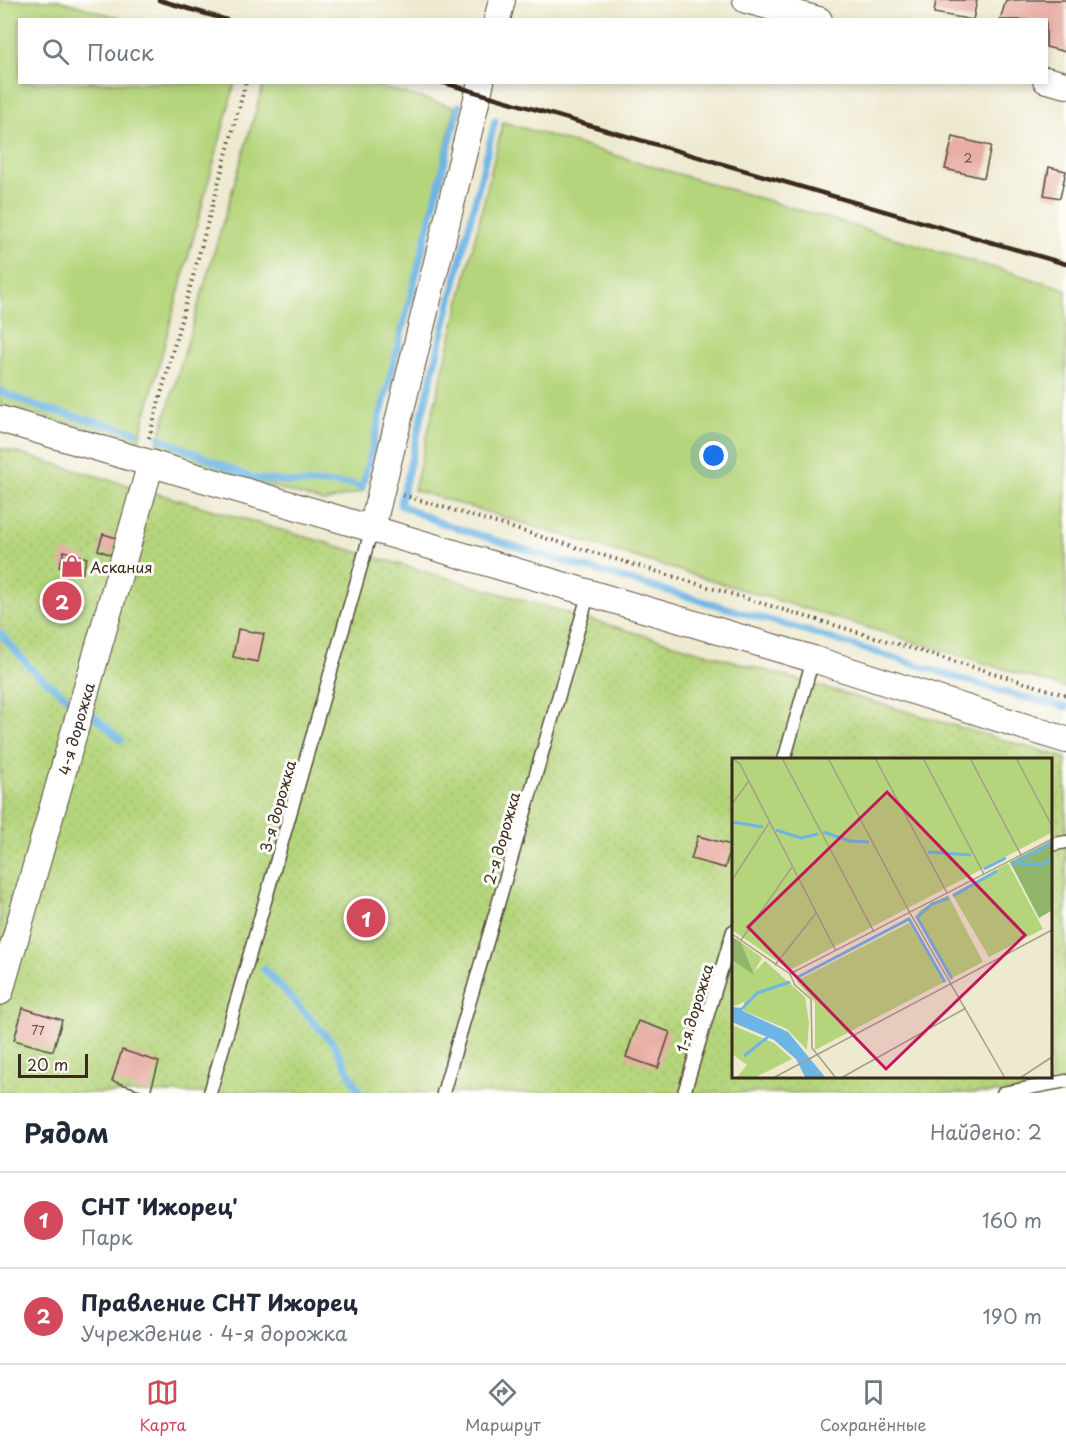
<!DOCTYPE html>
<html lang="ru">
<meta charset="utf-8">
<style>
:root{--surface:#fff;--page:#f6f6f7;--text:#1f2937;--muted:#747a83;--line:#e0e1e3;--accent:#d1495b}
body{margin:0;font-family:"Playpen Sans",sans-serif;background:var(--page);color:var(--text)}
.scale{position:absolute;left:18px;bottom:15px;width:70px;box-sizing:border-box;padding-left:6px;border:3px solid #3b2a1e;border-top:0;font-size:16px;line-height:21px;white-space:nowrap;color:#3b2a1e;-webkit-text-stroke:4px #fdfcf7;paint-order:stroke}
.you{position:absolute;left:714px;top:456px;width:21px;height:21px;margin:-15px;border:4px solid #fff;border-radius:50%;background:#1a73e8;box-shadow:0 0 0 9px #1a73e833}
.badge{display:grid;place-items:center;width:39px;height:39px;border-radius:50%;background:var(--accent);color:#fff;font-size:20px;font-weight:700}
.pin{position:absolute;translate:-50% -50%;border:3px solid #fff;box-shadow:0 2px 6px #0006}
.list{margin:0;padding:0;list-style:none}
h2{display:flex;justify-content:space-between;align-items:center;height:78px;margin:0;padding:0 24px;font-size:26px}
h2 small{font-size:20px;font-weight:400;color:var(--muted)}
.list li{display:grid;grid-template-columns:39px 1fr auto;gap:18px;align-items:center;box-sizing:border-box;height:96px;padding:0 24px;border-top:2px solid var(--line)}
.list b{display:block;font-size:22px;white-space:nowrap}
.list p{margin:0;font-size:20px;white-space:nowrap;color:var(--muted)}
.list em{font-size:20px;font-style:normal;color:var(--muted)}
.icon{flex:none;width:33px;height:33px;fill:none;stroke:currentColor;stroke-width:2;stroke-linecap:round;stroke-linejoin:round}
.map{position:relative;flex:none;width:1066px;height:1093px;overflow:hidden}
.search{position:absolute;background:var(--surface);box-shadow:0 3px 9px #0003;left:18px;right:18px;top:18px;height:66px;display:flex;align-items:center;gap:15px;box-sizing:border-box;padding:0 21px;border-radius:0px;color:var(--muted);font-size:22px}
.sheet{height:270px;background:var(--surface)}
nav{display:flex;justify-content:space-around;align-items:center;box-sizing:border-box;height:84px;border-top:2px solid var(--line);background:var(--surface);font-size:16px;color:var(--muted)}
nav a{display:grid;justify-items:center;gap:3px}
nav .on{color:var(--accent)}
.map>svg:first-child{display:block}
.grass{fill:#b5d57c;stroke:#78804d;stroke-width:1.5}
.garden{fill:url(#garden-dots);stroke:#78804d;stroke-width:1.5;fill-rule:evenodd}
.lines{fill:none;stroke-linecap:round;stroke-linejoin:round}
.stream{stroke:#6db5e5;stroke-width:7}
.building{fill:#e8aea5}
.lane-casing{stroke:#564739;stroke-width:15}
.street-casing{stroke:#564739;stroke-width:28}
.path{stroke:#564739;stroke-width:4;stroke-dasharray:1.5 4.5;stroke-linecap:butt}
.lane{stroke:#fff;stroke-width:12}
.street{stroke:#fff;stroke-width:26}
.rail{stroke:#3b2a1e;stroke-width:4.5}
.labels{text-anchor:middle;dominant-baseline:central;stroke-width:6;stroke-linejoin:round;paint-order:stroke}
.number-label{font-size:12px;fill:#664b40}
.poi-label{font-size:15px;fill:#3b2a1e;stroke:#fdfcf7;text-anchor:start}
.street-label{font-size:15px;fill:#3b2a1e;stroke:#fdfcf7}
.inset-river{fill:none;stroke:#6db5e5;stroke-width:3}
.inset-road{fill:none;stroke:#a69d89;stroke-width:1.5}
.view{fill:#c2185b;fill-opacity:0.15;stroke:#c2185b;stroke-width:3}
.inset-edge{fill:none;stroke:#3b2a1e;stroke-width:3}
</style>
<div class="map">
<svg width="1066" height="1093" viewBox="0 0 1066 1093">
<defs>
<pattern id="garden-dots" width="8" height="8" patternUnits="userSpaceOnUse" patternTransform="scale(1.5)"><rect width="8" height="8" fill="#b5d57c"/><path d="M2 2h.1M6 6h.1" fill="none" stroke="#9db76b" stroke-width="1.8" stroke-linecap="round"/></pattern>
</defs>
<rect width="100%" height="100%" fill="#fdfcf7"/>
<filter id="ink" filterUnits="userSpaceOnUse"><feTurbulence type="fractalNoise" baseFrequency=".0167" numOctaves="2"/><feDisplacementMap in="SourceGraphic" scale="12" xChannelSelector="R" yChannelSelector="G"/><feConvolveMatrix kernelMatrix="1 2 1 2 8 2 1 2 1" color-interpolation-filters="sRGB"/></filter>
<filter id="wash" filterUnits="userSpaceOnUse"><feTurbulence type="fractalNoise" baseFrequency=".008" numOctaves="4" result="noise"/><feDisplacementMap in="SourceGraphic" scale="24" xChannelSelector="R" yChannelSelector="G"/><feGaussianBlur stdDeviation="1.35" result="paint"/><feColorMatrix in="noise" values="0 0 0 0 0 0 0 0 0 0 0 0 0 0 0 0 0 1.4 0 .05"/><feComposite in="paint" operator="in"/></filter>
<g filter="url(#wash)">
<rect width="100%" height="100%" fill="#eeead0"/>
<!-- grass -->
<path class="grass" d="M0,0H58L124,19L20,20V82L235,83L138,443L0,405Z
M264,83H365L455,107L363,491L324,502L155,452Z
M503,122L1066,289V688L414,490Z"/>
<!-- garden -->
<path class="garden" d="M0,448L1066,758V1093H0ZM733,760H1050V1076H733Z"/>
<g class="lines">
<!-- stream -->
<path class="stream" d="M495,121L400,505L441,523L549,557L800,629L1014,695L1066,707
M0,391L38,407L136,432
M160,438L252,478L297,483L352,484L362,488L459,106
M0,633L34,672L72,701
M93,715L121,740
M264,969L334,1044L360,1093"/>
</g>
<g id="blocks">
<!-- building -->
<path class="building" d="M936,0H977L973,20L934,13Z
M1006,0H1066V52L1046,47V20H1000Z
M953,137L991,146L984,178L945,169Z
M1049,167L1066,171L1060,198L1044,195Z
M103,534L117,538L112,555L98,550Z
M64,551L87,558L82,574L59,567Z
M54,586L77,594L69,615L47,607Z
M238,629L264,634L258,662L233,657Z
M698,836L731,845L725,868L691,859Z
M23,1008L62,1020L53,1051L14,1040Z
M638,1021L670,1032L658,1068L626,1057Z
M122,1050L159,1062L150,1093L112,1081Z"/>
</g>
</g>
<g filter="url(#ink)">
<use href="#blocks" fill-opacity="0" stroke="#564739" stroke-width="1.5"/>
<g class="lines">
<!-- lane casing -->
<g class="lane-casing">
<path id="lane" d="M784,760L813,659
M1050,845L1066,842
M210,1093L372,528
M443,1093L589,592
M684,1093L733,931
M1003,1093L1066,1081"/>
</g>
<!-- street casing -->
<g class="street-casing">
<g id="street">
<path d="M746,0L819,20"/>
<path d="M497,20L502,0"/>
<path d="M1046,80L1066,85"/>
<path d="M0,419L813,659L1066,740"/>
<path d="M372,528L481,82"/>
<path id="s1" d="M0,992L151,463"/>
</g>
</g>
<!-- path -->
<path class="path" d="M149,438L246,82
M403,495L1066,695"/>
<!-- lane -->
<use href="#lane" class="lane"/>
<!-- street -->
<use href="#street" class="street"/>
<!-- rail -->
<path class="rail" d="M159,0L227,20
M441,82L1066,264"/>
</g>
</g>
<!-- icons -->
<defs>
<g id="shop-bare" transform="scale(1.8)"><path d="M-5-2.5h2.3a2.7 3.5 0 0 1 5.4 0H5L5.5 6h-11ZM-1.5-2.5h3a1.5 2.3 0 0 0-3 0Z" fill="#d1495b" stroke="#fdfcf7" stroke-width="2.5" paint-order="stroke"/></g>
</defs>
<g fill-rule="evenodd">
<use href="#shop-bare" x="72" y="566"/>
</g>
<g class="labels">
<!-- number labels -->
<g class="number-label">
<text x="968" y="158">2</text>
<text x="38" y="1030">77</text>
</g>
<!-- poi labels -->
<g class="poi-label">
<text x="90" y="566">Аскания</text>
</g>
<!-- street labels -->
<g class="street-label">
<text stroke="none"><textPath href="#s1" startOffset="274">4-я дорожка</textPath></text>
<text transform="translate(277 806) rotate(-74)">3-я дорожка</text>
<text transform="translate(501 838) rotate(-74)">2-я дорожка</text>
<text transform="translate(694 1008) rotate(-73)">1-я дорожка</text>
</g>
</g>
<!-- overview -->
<g transform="translate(732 758)">
<rect width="320" height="320" fill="#eeead0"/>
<path d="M276,105L311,171L257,199L220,136ZM216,137L251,204L220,220L184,158L188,152ZM177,165L212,224L83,292V244L64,223ZM9,184L30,200L22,214L33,203L73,239L77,264L75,292L55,271L12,253V244L0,249V202L21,216ZM0,267L42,285L60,301L24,319H5L15,307L0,296Z" fill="#b5d57c"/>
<path d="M319,83V153L307,160L278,104ZM0,179L9,184L22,217L0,202Z" fill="#90b66c"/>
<path d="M0,0H319V75L58,212L0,172Z" fill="#b5d57c"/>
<path d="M0,249L10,250L11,253L56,274L93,319H73L64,301L42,282L0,264Z" fill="#6db5e5"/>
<path class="inset-river" d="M0,64L31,69M44,72L69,80L86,76M91,74L118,83L137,84M196,94L239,97M286,106H311L320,102M279,107L320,85M252,111L274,100M221,138L265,113M217,140L200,146L185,159L220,221M64,220L177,161L213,224M10,251L25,235L58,224M12,298L36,279"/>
<path class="inset-road" d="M0,0L8,6L104,193M50,0L142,174M96,0L178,155L273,320M143,0L215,135M191,0L252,116M238,0L289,97M284,0L320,68M0,46L16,24M0,122L37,65M0,176L58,216L320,81M9,182L60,109M43,207L84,155M58,216L63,227L79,241L80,290L104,320M41,320L320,172M109,320L234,250M288,320L320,299"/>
<path class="view" d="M155,34L293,177L154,311L16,169Z"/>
<rect width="320" height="320" class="inset-edge"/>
</g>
</svg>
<div class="scale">20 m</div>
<div class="you"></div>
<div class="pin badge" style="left:366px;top:918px">1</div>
<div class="pin badge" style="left:62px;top:601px">2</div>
<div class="search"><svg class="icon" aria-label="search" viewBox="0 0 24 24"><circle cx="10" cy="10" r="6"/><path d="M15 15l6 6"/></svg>Поиск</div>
</div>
<section class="sheet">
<h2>Рядом<small>Найдено: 2</small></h2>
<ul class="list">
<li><span class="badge">1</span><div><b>СНТ 'Ижорец'</b><p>Парк</p></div><em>160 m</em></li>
<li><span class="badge">2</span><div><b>Правление СНТ Ижорец</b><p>Учреждение · 4-я дорожка</p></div><em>190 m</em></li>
</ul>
</section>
<nav>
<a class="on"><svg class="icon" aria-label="map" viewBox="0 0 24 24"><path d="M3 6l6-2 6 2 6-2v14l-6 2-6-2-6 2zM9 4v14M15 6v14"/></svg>Карта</a>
<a><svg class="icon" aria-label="directions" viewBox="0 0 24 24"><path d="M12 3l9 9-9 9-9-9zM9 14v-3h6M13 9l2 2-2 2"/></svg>Маршрут</a>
<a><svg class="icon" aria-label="saved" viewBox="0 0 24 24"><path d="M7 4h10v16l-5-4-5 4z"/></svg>Сохранённые</a>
</nav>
